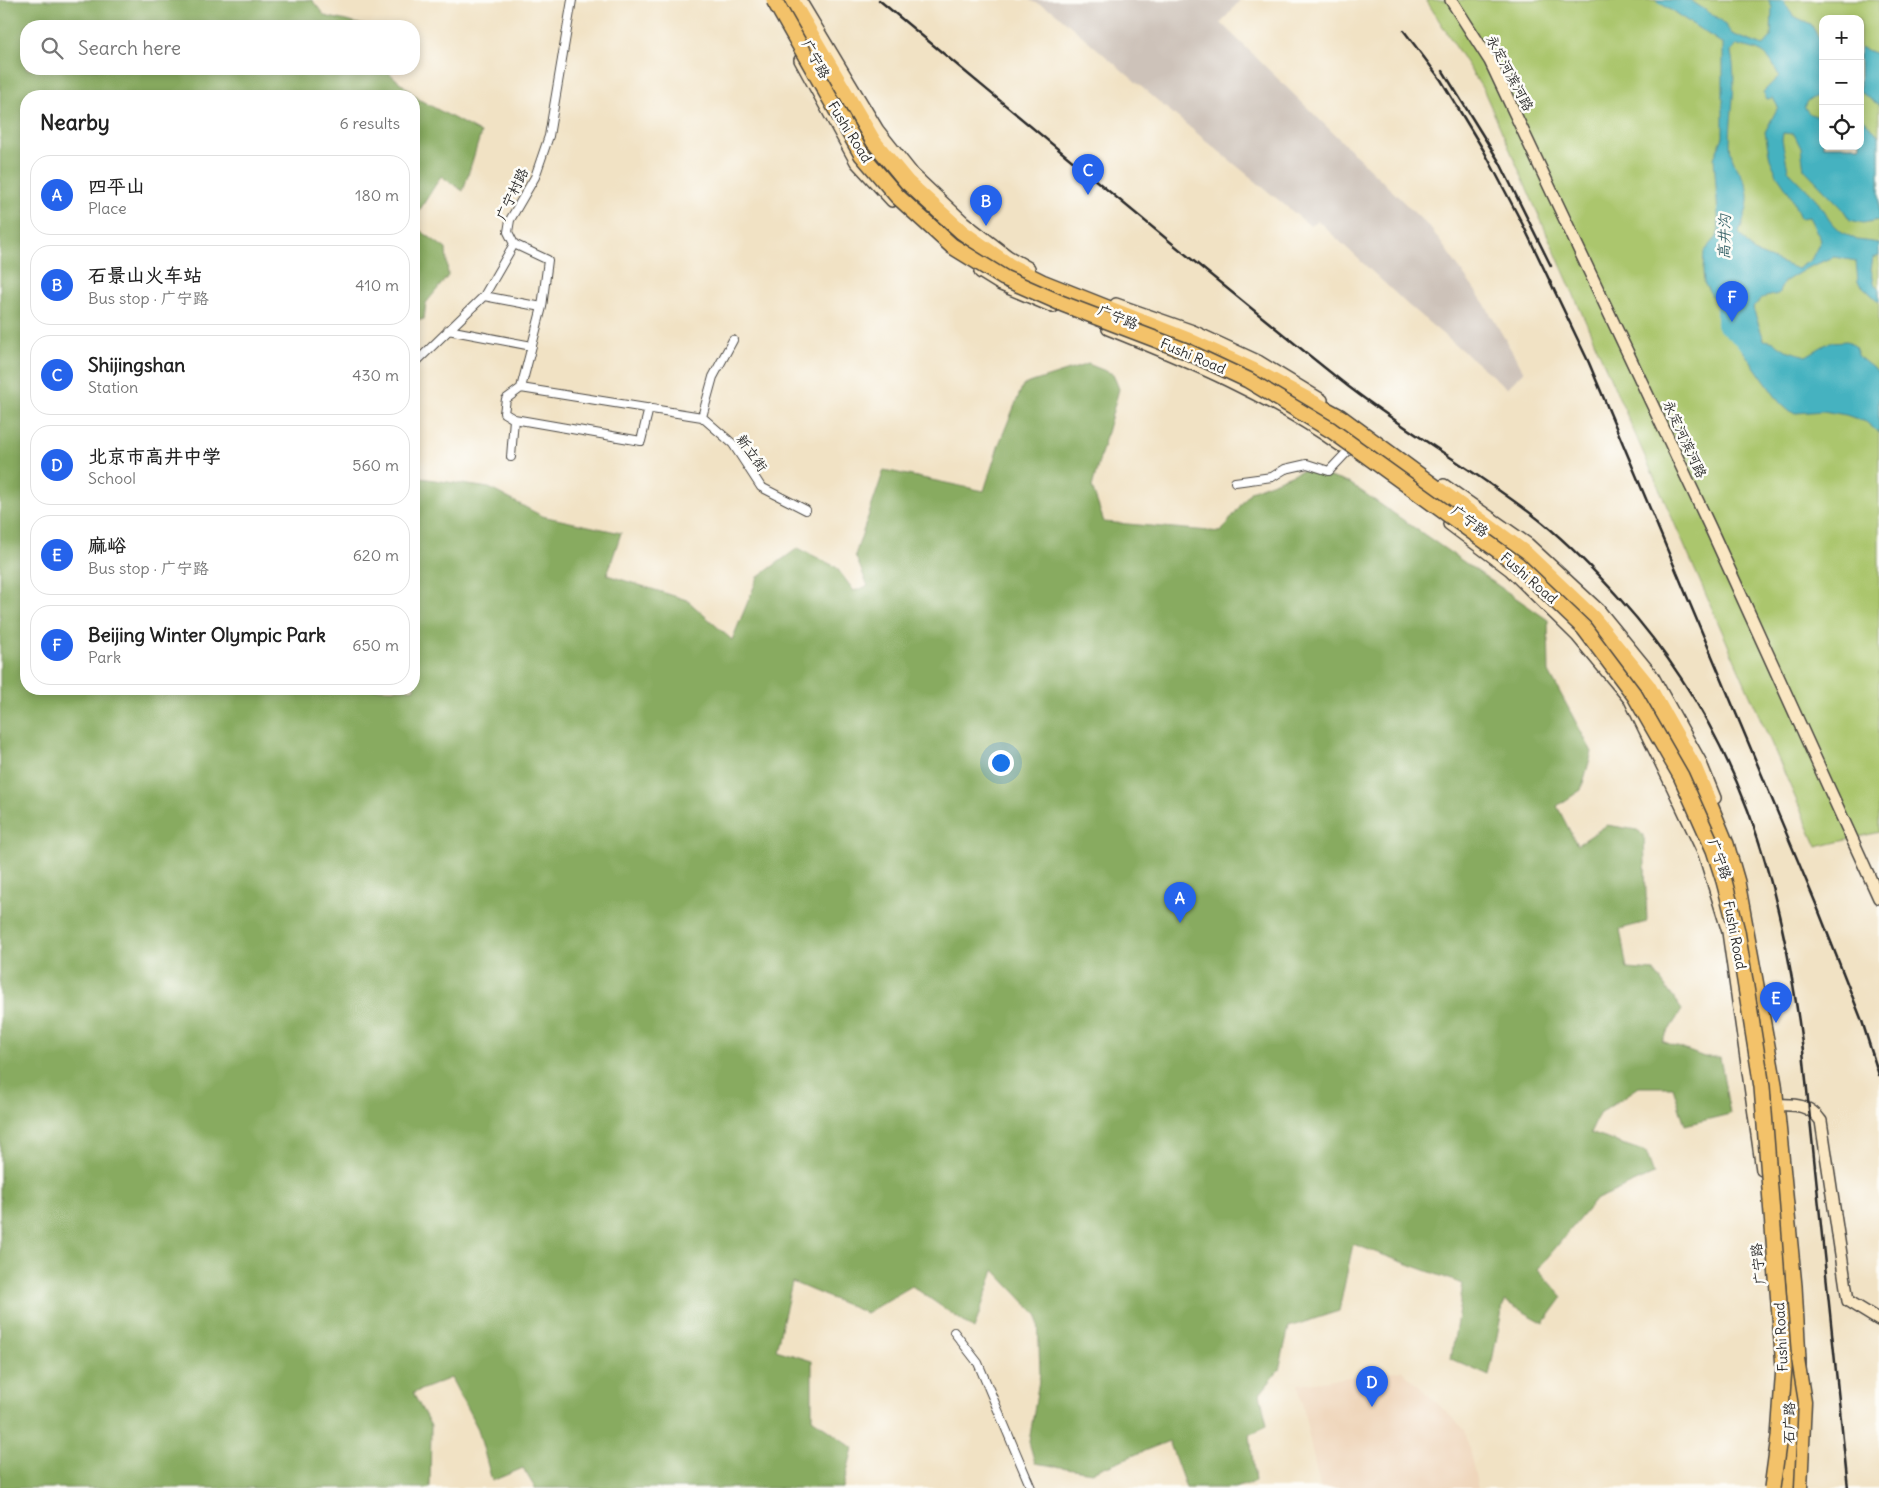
<!DOCTYPE html>
<meta charset="utf-8">
<style>
:root{--surface:#fff;--page:#f2f2f2;--text:#222;--muted:#767676;--line:#e0e0e0;--accent:#2563eb}
body{margin:0;font-family:Delius,"LXGW WenKai TC",sans-serif;background:var(--page);color:var(--text)}
.controls{position:absolute;right:15px;top:15px;display:grid;overflow:hidden;border-radius:10px;box-shadow:0 2px 8px #0003}
.controls button{width:45px;height:45px;display:grid;place-items:center;padding:0;border:0;border-bottom:1px solid var(--line);background:var(--surface);color:var(--text);font:25px sans-serif}
.you{position:absolute;left:1000px;top:762px;width:18px;height:18px;margin:-12px;border:4px solid #fff;border-radius:50%;background:#1a73e8;box-shadow:0 0 0 8px #1a73e833}
.badge{display:grid;place-items:center;width:32px;height:32px;border-radius:50%;background:var(--accent);color:#fff;font-size:16px;font-weight:700}
.pin{position:absolute;translate:-50% -41px;filter:drop-shadow(0 1px 2px #0008)}
.pin::after{content:'';position:absolute;top:26px;width:18px;height:15px;background:inherit;clip-path:polygon(0 0,100% 0,50% 100%)}
.list{margin:0;padding:0;list-style:none}
h2{display:flex;justify-content:space-between;align-items:center;height:65px;margin:0;padding:0 20px;font-size:21px}
h2 small{font-size:16px;font-weight:400;color:var(--muted)}
.list li{display:grid;grid-template-columns:32px 1fr auto;gap:15px;align-items:center;box-sizing:border-box;height:80px;margin:0 10px 10px;padding:0 10px;border:1px solid var(--line);border-radius:20px}
.list b{display:block;font-size:19px;white-space:nowrap}
.list p{margin:0;font-size:16px;white-space:nowrap;color:var(--muted)}
.list em{font-size:16px;font-style:normal;color:var(--muted)}
.icon{flex:none;width:28px;height:28px;fill:none;stroke:currentColor;stroke-width:2;stroke-linecap:round;stroke-linejoin:round}
.map{position:relative;flex:none;width:1879px;height:1488px;overflow:hidden}
.search{position:absolute;background:var(--surface);box-shadow:0 2px 8px #0003;left:20px;top:20px;width:400px;height:55px;display:flex;align-items:center;gap:12px;box-sizing:border-box;padding:0 18px;border-radius:20px;color:var(--muted);font-size:19px}
.panel{position:absolute;background:var(--surface);box-shadow:0 2px 8px #0003;left:20px;top:90px;width:400px;height:605px;border-radius:20px}
.map>svg:first-child{display:block}
.built{fill:#efd6bb}
.industrial{fill:#cdc2b9}
.green{fill:#abc66d;stroke:#6b784c;fill-rule:evenodd}
.forest{fill:#88ab60;stroke:#5a6b46}
.water{fill:#44b2c0;stroke:#386e76;fill-rule:evenodd}
.lines{fill:none;stroke-linecap:round;stroke-linejoin:round}
.river{stroke:#44b2c0;stroke-width:16}
.street-casing{stroke:#494642;stroke-width:10}
.secondary-casing{stroke:#494642;stroke-width:14}
.highway-casing{stroke:#494642;stroke-width:18}
.street{stroke:#fff;stroke-width:8}
.secondary{stroke:#fae7c3;stroke-width:11}
.highway{stroke:#f3c26a;stroke-width:15}
.rail{stroke:#2b2b2b;stroke-width:2.5}
.primary-bridge-casing{stroke:#494642;stroke-width:15;stroke-linecap:butt}
.highway-bridge-casing{stroke:#494642;stroke-width:18;stroke-linecap:butt}
.primary-bridge{stroke:#f3c26a;stroke-width:12}
.highway-bridge{stroke:#f3c26a;stroke-width:15}
.labels{text-anchor:middle;dominant-baseline:central;stroke-width:5;stroke-linejoin:round;paint-order:stroke}
.street-label{font-size:14px;fill:#2b2b2b;stroke:#fdfcf7}
.water-label{font-size:15px;font-style:italic;fill:#356167;stroke:#fdfcf7}
</style>
<div class="map">
<svg width="1879" height="1488" viewBox="0 0 1879 1488">
<rect width="100%" height="100%" fill="#fdfcf7"/>
<filter id="ink" filterUnits="userSpaceOnUse"><feTurbulence type="fractalNoise" baseFrequency=".02" numOctaves="2"/><feDisplacementMap in="SourceGraphic" scale="10" xChannelSelector="R" yChannelSelector="G"/><feConvolveMatrix kernelMatrix="1 2 1 2 8 2 1 2 1" color-interpolation-filters="sRGB"/></filter>
<filter id="wash" filterUnits="userSpaceOnUse"><feTurbulence type="fractalNoise" baseFrequency=".0096" numOctaves="4" result="noise"/><feDisplacementMap in="SourceGraphic" scale="20" xChannelSelector="R" yChannelSelector="G"/><feGaussianBlur stdDeviation="1.12" result="paint"/><feColorMatrix in="noise" values="0 0 0 0 0 0 0 0 0 0 0 0 0 0 0 0 0 1.4 0 .05"/><feComposite in="paint" operator="in"/></filter>
<g filter="url(#wash)">
<rect width="100%" height="100%" fill="#f1e2c4"/>
<!-- built -->
<path class="built" d="M1402,1370L1465,1430L1478,1488H1320L1298,1384Z"/>
<!-- industrial -->
<path class="industrial" d="M1029,0H1240L1221,23L1432,230L1484,303L1524,372L1507,388L1409,306L1318,221L1309,225L1165,107L1052,10Z"/>
<!-- green -->
<path class="green" d="M1426,0H1879V832L1817,847L1484,91ZM1823,19H1860V146H1823Z"/>
<!-- forest -->
<path class="forest" d="M0,0H312L325,16L367,26H26V69H387V71L420,100L481,133L463,191L441,176L414,219V96H26V689H414V477L489,488L542,516L621,533L607,575L687,600L732,640L758,577L798,548L836,567L854,591L868,586L855,555L884,470L984,491L999,444L1023,385L1088,364L1113,374L1119,389L1092,487L1104,522L1221,532L1251,491L1306,469L1351,484L1548,620L1549,672L1592,752L1581,790L1557,806L1577,845L1607,825L1637,830L1644,835L1647,922L1620,929L1627,969L1654,971L1682,1010L1662,1041L1704,1057H1720L1730,1114L1685,1125L1673,1087H1639L1599,1114L1590,1133L1646,1152L1654,1174L1595,1200L1538,1269L1563,1297L1544,1323L1504,1301L1489,1376L1451,1359L1463,1284L1353,1244L1339,1311L1289,1327L1279,1370L1260,1394L1267,1425L1250,1435L1255,1482L1235,1488H1186L1169,1441L1092,1472L1035,1463L1029,1442L1040,1374L1038,1316L994,1270L974,1329L912,1286L866,1313L792,1282L776,1350L812,1361V1418L853,1448L843,1488H535L523,1468L492,1481L478,1429L451,1378L413,1393L431,1426L430,1488H0Z
M414,226L446,249L448,276L426,303L424,319L414,322Z"/>
<!-- water -->
<path class="water" d="M1655,0H1690L1722,21L1732,34L1763,46L1771,37L1772,7L1768,0H1783L1793,16L1811,24L1820,40L1823,41V93L1807,101L1804,107L1810,114L1823,118V146H1860V115L1879,136V220L1863,223L1850,220L1842,208L1804,169L1801,148L1794,134L1783,133L1782,140L1788,170L1816,199L1830,221L1842,232L1857,240L1879,243V256L1873,258L1871,269L1875,286L1879,289V302L1858,282L1856,261L1834,257L1807,268L1784,282L1778,294L1762,298L1753,308L1764,340L1774,342L1786,350L1806,356L1830,342L1847,341L1855,347L1859,357L1879,373V433L1866,422L1846,415L1823,411L1796,413L1789,411L1780,403L1741,348L1727,320L1704,283L1703,271L1704,252L1717,237L1719,229L1714,158L1723,137V44ZM1737,45C1763,51 1767,51 1779,76L1763,92L1767,99L1773,98L1778,107L1765,132L1770,159L1777,175L1790,194L1800,218L1809,217L1821,240L1811,260L1797,269L1754,252L1739,233C1743,220 1751,204 1747,189C1743,172 1730,164 1730,143C1730,112 1738,82 1731,52Z
M1860,47L1879,55V105L1860,92Z"/>
<g class="lines">
<!-- river -->
<path class="river" d="M1724,294V324L1749,345"/>
</g>
</g>
<g filter="url(#ink)">
<g class="lines">
<!-- street casing -->
<g class="street-casing">
<path id="street" d="M514,244L508,232L510,220L535,177L549,136L572,0
M484,296L542,307
M448,330L532,346
M733,340L713,377L702,417L733,444L761,487L806,510
M414,364L484,296L514,244
M521,388L702,417
M514,419L641,441L649,408
M511,457L514,419L504,413L506,399L521,388L542,307L548,260L514,244
M1235,482L1272,477L1285,469L1307,464L1329,471L1348,451
M954,1332L978,1363L1031,1488"/>
</g>
<!-- secondary casing -->
<g class="secondary-casing">
<path id="secondary" d="M800,0L878,130L913,174L964,222L1008,256L1029,268
M1451,0L1490,61L1710,527L1879,898
M800,60L856,162L892,201
M980,272L1001,285L1053,307
M1116,304L1193,331L1258,361L1322,400
M1108,329C1188,361 1269,395 1341,446
M1444,485L1528,544L1599,610L1652,675L1700,761L1715,798
M1449,524L1510,570L1577,636L1630,700L1670,782L1704,854L1728,932L1762,1170
M1777,1105C1796,1104 1810,1105 1821,1121L1848,1301L1879,1320"/>
</g>
<!-- highway casing -->
<g class="highway-casing">
<path id="highway" d="M791,0L874,142L907,182L962,232L1010,266L1042,282L1188,340L1253,370L1340,417L1525,553L1593,618L1648,686L1695,769L1726,844L1737,882L1774,1084L1794,1286L1798,1359L1796,1426L1786,1488"/>
</g>
<!-- street -->
<use href="#street" class="street"/>
<!-- secondary -->
<use href="#secondary" class="secondary"/>
<!-- highway -->
<use href="#highway" class="highway"/>
<!-- rail -->
<path class="rail" d="M879,0C1032,127 1185,256 1340,380C1405,432 1478,471 1543,523C1571,546 1596,572 1620,599C1739,731 1781,879 1803,1051L1848,1488
M1404,31L1441,80L1484,151L1524,227L1589,363L1816,904L1862,1021L1879,1075
M1443,71L1500,163L1551,266"/>
<!-- primary-bridge casing -->
<g class="primary-bridge-casing">
<path id="primary-bridge" d="M1798,1359L1805,1402L1801,1488"/>
</g>
<!-- highway-bridge casing -->
<g class="highway-bridge-casing">
<path id="highway-bridge" d="M774,0L862,155L897,196L952,246L1004,278L1063,304L1186,351L1248,380L1331,430L1517,564L1584,628L1635,696L1681,776L1714,850L1724,881L1737,931L1762,1087L1784,1367L1779,1437L1772,1488"/>
</g>
<!-- primary-bridge -->
<use href="#primary-bridge" class="primary-bridge"/>
<!-- highway-bridge -->
<use href="#highway-bridge" class="highway-bridge"/>
</g>
</g>
<g class="labels">
<!-- street labels -->
<g class="street-label">
<text transform="translate(816 59) rotate(61)">广宁路</text>
<text transform="translate(1510 73) rotate(62)">永定河滨河路</text>
<text transform="translate(850 132) rotate(58)">Fushi Road</text>
<text transform="translate(512 194) rotate(-65)">广宁村路</text>
<text transform="translate(1118 317) rotate(22)">广宁路</text>
<text transform="translate(1193 356) rotate(23)">Fushi Road</text>
<text transform="translate(1685 439) rotate(65)">永定河滨河路</text>
<text transform="translate(752 453) rotate(55)">新立街</text>
<text transform="translate(1470 521) rotate(37)">广宁路</text>
<text transform="translate(1529 578) rotate(41)">Fushi Road</text>
<text transform="translate(1720 859) rotate(70)">广宁路</text>
<text transform="translate(1735 935) rotate(79)">Fushi Road</text>
<text transform="translate(1758 1264) rotate(-96)">广宁路</text>
<text transform="translate(1781 1337) rotate(-93)">Fushi Road</text>
<text transform="translate(1789 1423) rotate(-89)">石广路</text>
</g>
<!-- water labels -->
<g class="water-label">
<text transform="translate(1724 237) rotate(-89)">高井沟</text>
</g>
</g>
</svg>
<div class="controls">
<button>+</button>
<button>−</button>
<button><svg class="icon" aria-label="locate" viewBox="0 0 24 24"><circle cx="12" cy="12" r="6"/><path d="M12 2v4M12 18v4M2 12h4M18 12h4"/></svg></button>
</div>
<div class="you"></div>
<div class="pin badge" style="left:1180px;top:923px">A</div>
<div class="pin badge" style="left:986px;top:226px">B</div>
<div class="pin badge" style="left:1088px;top:195px">C</div>
<div class="pin badge" style="left:1372px;top:1407px">D</div>
<div class="pin badge" style="left:1776px;top:1023px">E</div>
<div class="pin badge" style="left:1732px;top:322px">F</div>
<div class="search"><svg class="icon" aria-label="search" viewBox="0 0 24 24"><circle cx="10" cy="10" r="6"/><path d="M15 15l6 6"/></svg>Search here</div>
<section class="panel">
<h2>Nearby<small>6 results</small></h2>
<ul class="list">
<li><span class="badge">A</span><div><b>四平山</b><p>Place</p></div><em>180 m</em></li>
<li><span class="badge">B</span><div><b>石景山火车站</b><p>Bus stop · 广宁路</p></div><em>410 m</em></li>
<li><span class="badge">C</span><div><b>Shijingshan</b><p>Station</p></div><em>430 m</em></li>
<li><span class="badge">D</span><div><b>北京市高井中学</b><p>School</p></div><em>560 m</em></li>
<li><span class="badge">E</span><div><b>麻峪</b><p>Bus stop · 广宁路</p></div><em>620 m</em></li>
<li><span class="badge">F</span><div><b>Beijing Winter Olympic Park</b><p>Park</p></div><em>650 m</em></li>
</ul>
</section>
</div>
